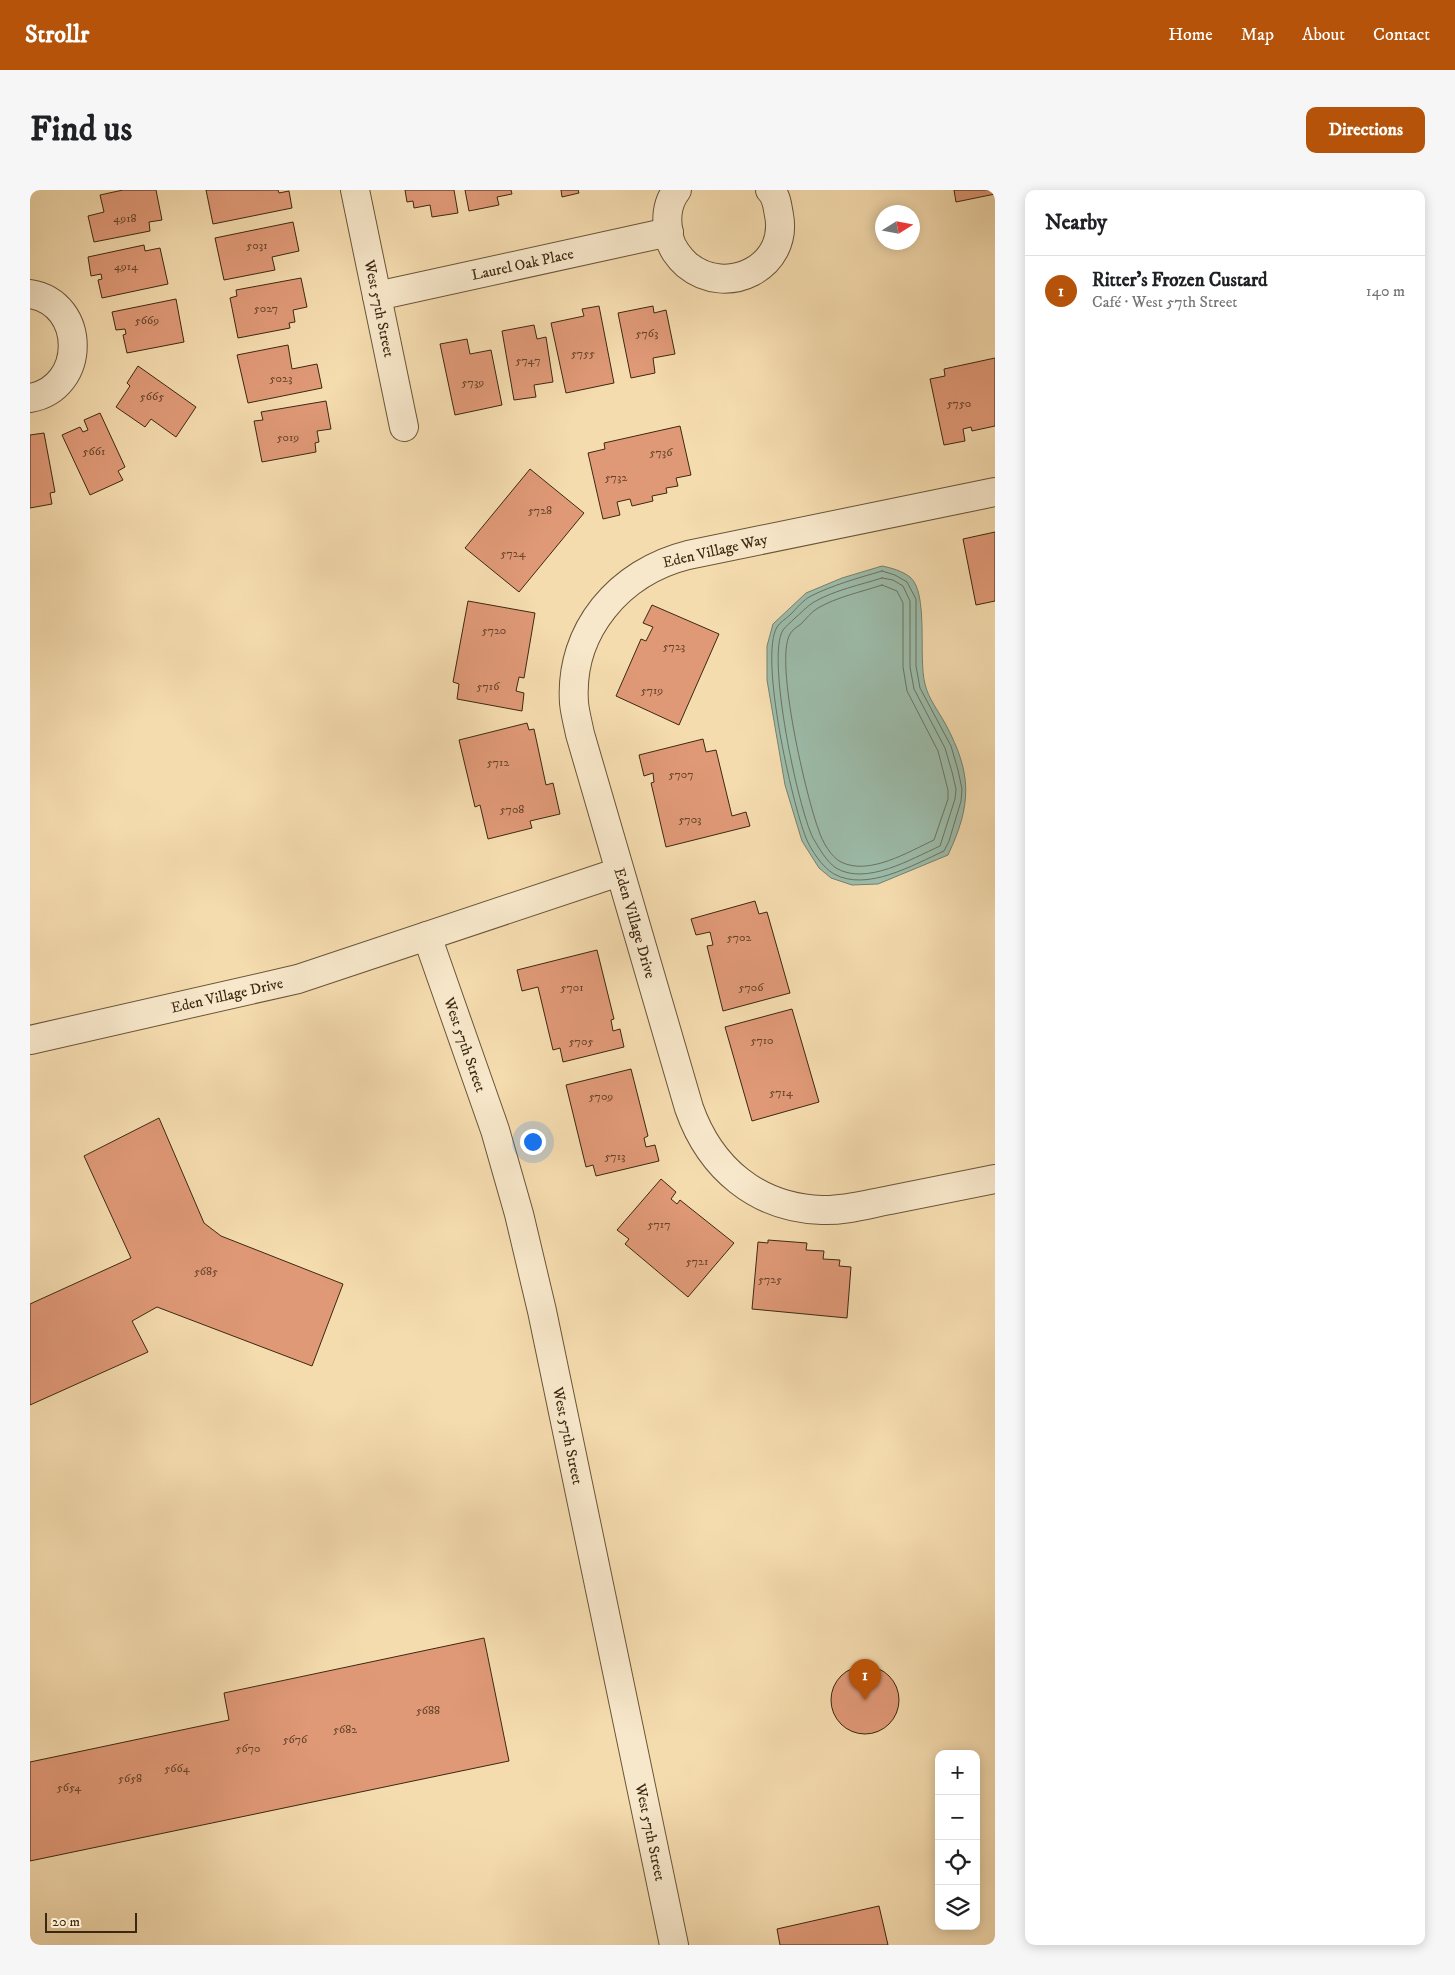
<!DOCTYPE html>
<meta charset="utf-8">
<style>
:root{--surface:#fff;--page:#f6f6f6;--text:#202124;--muted:#757577;--line:#e0e0e0;--accent:#b45309}
body{margin:0;font-family:"IM FELL DW Pica",serif;background:var(--page);color:var(--text)}
.controls{position:absolute;right:15px;bottom:15px;display:grid;overflow:hidden;border-radius:10px;box-shadow:0 2px 12px #0003}
.controls button{width:45px;height:45px;display:grid;place-items:center;padding:0;border:0;border-bottom:1px solid var(--line);background:var(--surface);color:var(--text);font:25px sans-serif}
.compass{position:absolute;left:845px;top:15px;width:45px;height:45px;border-radius:50%;background:var(--surface);box-shadow:0 2px 12px #0003;rotate:79deg}
.scale{position:absolute;left:15px;bottom:12px;width:92px;box-sizing:border-box;padding-left:5px;border:2px solid #3c2811;border-top:0;font-size:14px;line-height:18px;white-space:nowrap;color:#3c2811;-webkit-text-stroke:4px #f8e8cb;paint-order:stroke}
.you{position:absolute;left:502px;top:951px;width:18px;height:18px;margin:-12px;border:4px solid #fff;border-radius:50%;background:#1a73e8;box-shadow:0 0 0 8px #1a73e833}
.badge{display:grid;place-items:center;width:32px;height:32px;border-radius:50%;background:var(--accent);color:#fff;font-size:16px;font-weight:700}
.pin{position:absolute;translate:-50% -41px;filter:drop-shadow(0 1px 2px #0008)}
.pin::after{content:'';position:absolute;top:26px;width:18px;height:15px;background:inherit;clip-path:polygon(0 0,100% 0,50% 100%)}
.list{margin:0;padding:0;list-style:none}
h2{display:flex;justify-content:space-between;align-items:center;height:65px;margin:0;padding:0 20px;font-size:21px}
h2 small{font-size:16px;font-weight:400;color:var(--muted)}
.list li{display:grid;grid-template-columns:32px 1fr auto;gap:15px;align-items:center;box-sizing:border-box;height:70px;padding:0 20px;border-top:1px solid var(--line)}
.list b{display:block;font-size:19px;white-space:nowrap}
.list p{margin:0;font-size:16px;white-space:nowrap;color:var(--muted)}
.list em{font-size:16px;font-style:normal;color:var(--muted)}
.icon{flex:none;width:28px;height:28px;fill:none;stroke:currentColor;stroke-width:2;stroke-linecap:round;stroke-linejoin:round}
.map{position:relative;flex:none;width:965px;height:1755px;overflow:hidden;border-radius:10px}
header{display:flex;align-items:center;gap:30px;box-sizing:border-box;height:70px;padding:0 25px;background:var(--accent);color:#fff}
header strong{font-size:24px}
nav{display:flex;gap:28px;margin-inline-start:auto;font-size:18px}
.intro{display:flex;align-items:center;justify-content:space-between;box-sizing:border-box;height:120px;padding:0 30px}
h1{margin:0;font-size:35px}
.button{padding:12px 22px;border-radius:10px;background:var(--accent);color:#fff;font-size:18px;font-weight:700}
main{display:flex;gap:30px;padding:0 30px}
aside{flex:1;background:var(--surface);border-radius:10px;box-shadow:0 2px 12px #0003}
.map>svg:first-child{display:block}
.water{fill:#9cbcab;stroke:#76816d}
.lines{fill:none;stroke-linecap:round;stroke-linejoin:round}
.shore{stroke:#6c725e;stroke-width:1}
.building{fill:#e09977;stroke:#3c2811}
.minor-casing{stroke:#6a5538;stroke-width:30}
.minor{stroke:#f8e8cb;stroke-width:28}
.labels{text-anchor:middle;dominant-baseline:central;stroke-width:4;stroke-linejoin:round;paint-order:stroke}
.number-label{font-size:12px;fill:#65442a}
.street-label{font-size:15px;fill:#3c2811;stroke:#f8e8cb}
</style>
<header>
<strong>Strollr</strong>
<nav><a>Home</a><a>Map</a><a>About</a><a>Contact</a></nav>
</header>
<div class="intro"><h1>Find us</h1><a class="button">Directions</a></div>
<main>
<div class="map">
<svg width="965" height="1755" viewBox="0 0 965 1755">
<rect width="100%" height="100%" fill="#f5dcaf"/>
<filter id="stains"><feTurbulence type="fractalNoise" baseFrequency=".004" numOctaves="4"/><feColorMatrix values="0 0 0 0 .2 0 0 0 0 .09 0 0 0 0 .02 0 0 0 .5 -.17"/></filter>
<radialGradient id="worn" r=".72"><stop offset=".6" stop-color="#630" stop-opacity="0"/><stop offset="1" stop-color="#630" stop-opacity=".3"/></radialGradient>
<!-- water -->
<path class="water" d="M852,376C862,378 872,381 880,387C899,403 888,468 895,494C898,508 909,522 916,535C942,584 942,614 918,665L848,694L822,695L801,688L789,678L772,651L755,595L737,490V456L743,434L776,403L812,388Z"/>
<g class="lines">
<!-- shore -->
<path class="shore" d="M852,381L865,385L877,392L886,409V476L890,498L921,556L928,580L932,599L931,611L919,651L914,661C883,675 837,702 804,684C792,677 781,660 776,648C762,613 729,467 747,437C750,432 757,428 761,424C767,418 773,410 781,406C803,395 828,388 852,381Z
M852,388L863,390L873,396L880,411V477L884,499L915,558L922,582L926,599L925,609L910,656C881,669 836,696 806,678C796,671 789,658 783,648C768,618 736,467 753,440C756,436 761,432 764,429C770,424 777,416 784,412C805,400 830,395 852,388Z
M852,395L867,401L873,413V477L877,501L908,561L918,600V609L904,650C878,662 839,686 811,672C801,667 792,651 789,641C777,610 744,471 760,444C762,440 767,437 771,434C776,429 781,422 788,418C807,407 831,402 852,395Z"/>
</g>
<!-- building -->
<path class="building" d="M93,0H126L132,30L119,32L120,41L64,52L58,26L74,22L70,5Z
M176,0H248L249,3L259,1L262,18L183,34Z
M375,0H424L428,23L402,27L400,15L384,18L383,11L377,12Z
M435,0H481L482,4L467,7L469,15L439,21Z
M531,0H548L549,3L532,7Z
M924,0H965V4L926,12Z
M263,32L269,61L242,67L245,80L194,90L185,48Z
M114,55L115,61L130,58L138,94L72,108L68,90L72,89L71,84L61,86L58,67Z
M271,88L277,117L263,120L265,132L259,133L260,138L208,148L200,108L207,106L206,100Z
M146,109L154,152L97,163L93,145L96,144L95,139L86,140L82,122Z
M569,116L584,193L536,203L521,133L554,126L552,119Z
M623,116L624,123L636,120L645,164L623,168L625,183L601,188L588,123Z
M504,135L507,149L516,147L523,192L504,195L506,207L484,210L472,141Z
M437,149L440,164L461,160L472,215L425,225L410,154Z
M258,155L262,179L287,174L292,198L218,213L207,165Z
M965,168V236L942,241L941,237L933,239L935,251L914,255L900,189L915,186L914,179Z
M108,176L166,217L146,247L121,229L115,237L86,217L100,196L97,193Z
M296,211L301,239L287,241L289,252L285,253L286,262L232,272L224,231L233,230L231,222Z
M70,223L95,277L88,281L93,290L60,305L32,245L50,237L53,242L58,240L54,230Z
M650,236L661,285L646,288L648,296L636,298L637,303L622,306L623,311L602,316L600,309L587,312L590,325L573,329L558,263L575,259L574,253Z
M14,243L25,302L20,303L22,314L0,318V245Z
M500,279L554,323L489,402L435,358Z
M965,342V411L946,415L933,349Z
M438,411L505,423L494,488L489,487L486,501L494,503L492,521L427,509L429,494L423,492Z
M622,415L689,444L649,535L586,506L611,449L616,451L623,437L613,433Z
M497,533L499,540L504,539L516,595L523,593L530,624L500,631L502,638L458,649L450,615L445,617L429,550Z
M673,549L676,562L686,560L702,626L716,622L720,636L636,657L621,593L624,592L623,583L614,586L609,565Z
M725,711L729,724L737,722L760,803L693,821L677,756L683,755L680,742L666,745L661,729Z
M567,760L584,829L581,830L583,841L590,839L594,857L533,872L530,858L523,860L508,797L492,801L487,780Z
M762,819L789,912L722,931L695,837Z
M601,879L618,946L614,948L616,957L625,955L629,971L566,986L563,975L556,977L536,895Z
M129,928L174,1033L191,1046L313,1094L282,1176L127,1117L102,1131L118,1162L0,1215V1114L101,1068L54,966Z
M631,989L646,1002L641,1009L647,1014L650,1010L704,1053L658,1107L595,1054L599,1049L587,1040Z
M738,1050L777,1053L776,1060L794,1061L793,1069L810,1070L809,1076L821,1077L817,1128L722,1119L728,1052L738,1053Z
M454,1448L479,1571L0,1671V1572L199,1530L194,1503Z
M801 1510a34 34 0 1 1 68 0a34 34 0 1 1-68 0Z
M849,1716L858,1755H750L747,1739Z"/>
<g class="lines">
<!-- minor casing -->
<g class="minor-casing">
<g id="minor">
<path id="s1" d="M325,0L374,237"/>
<path d="M647,0C636,14 636,30 639,47C641,57 649,68 657,75C697,108 759,77 749,25C747,15 747,7 740,0"/>
<path d="M0,104C57,113 57,198 0,208"/>
<path id="s2" d="M347,106L639,42"/>
<path id="s3" d="M965,302L658,365C590,382 539,440 544,513C545,523 548,534 550,544L659,918C680,978 727,1018 792,1020C815,1021 838,1014 860,1010C895,1003 930,996 965,989"/>
<path id="s4" d="M397,746L465,940L489,1024L512,1121L644,1755"/>
<path id="s5" d="M0,850L268,789L589,682"/>
</g>
</g>
<!-- minor -->
<use href="#minor" class="minor"/>
</g>
<g class="labels">
<!-- number labels -->
<g class="number-label">
<text x="95" y="28">4918</text>
<text x="227" y="55">5031</text>
<text x="96" y="76">4914</text>
<text x="236" y="118">5027</text>
<text x="117" y="130">5669</text>
<text x="617" y="143">5763</text>
<text x="553" y="163">5755</text>
<text x="498" y="170">5747</text>
<text x="251" y="188">5023</text>
<text x="443" y="192">5739</text>
<text x="122" y="206">5665</text>
<text x="929" y="213">5750</text>
<text x="258" y="247">5019</text>
<text x="64" y="261">5661</text>
<text x="631" y="262">5736</text>
<text x="586" y="287">5732</text>
<text x="510" y="320">5728</text>
<text x="483" y="363">5724</text>
<text x="464" y="440">5720</text>
<text x="644" y="456">5723</text>
<text x="458" y="496">5716</text>
<text x="622" y="500">5719</text>
<text x="468" y="572">5712</text>
<text x="651" y="584">5707</text>
<text x="482" y="619">5708</text>
<text x="660" y="629">5703</text>
<text x="709" y="747">5702</text>
<text x="542" y="797">5701</text>
<text x="721" y="797">5706</text>
<text x="732" y="850">5710</text>
<text x="551" y="851">5705</text>
<text x="751" y="902">5714</text>
<text x="571" y="906">5709</text>
<text x="585" y="966">5713</text>
<text x="629" y="1034">5717</text>
<text x="667" y="1071">5721</text>
<text x="176" y="1081">5685</text>
<text x="740" y="1089">5725</text>
<text x="398" y="1520">5688</text>
<text x="315" y="1539">5682</text>
<text x="265" y="1549">5676</text>
<text x="218" y="1558">5670</text>
<text x="147" y="1578">5664</text>
<text x="100" y="1588">5658</text>
<text x="39" y="1597">5654</text>
</g>
<!-- street labels -->
<g class="street-label">
<text stroke="none"><textPath href="#s2" startOffset="149">Laurel Oak Place</textPath></text>
<text stroke="none"><textPath href="#s1" startOffset="121">West 57th Street</textPath></text>
<text transform="translate(685 361) rotate(-13)">Eden Village Way</text>
<text stroke="none"><textPath href="#s3" startOffset="745">Eden Village Drive</textPath></text>
<text stroke="none"><textPath href="#s5" startOffset="202">Eden Village Drive</textPath></text>
<text stroke="none"><textPath href="#s4" startOffset="115">West 57th Street</textPath></text>
<text stroke="none"><textPath href="#s4" startOffset="520">West 57th Street</textPath></text>
<text stroke="none"><textPath href="#s4" startOffset="925">West 57th Street</textPath></text>
</g>
</g>
<rect width="100%" height="100%" filter="url(#stains)"/>
<rect width="100%" height="100%" fill="url(#worn)"/>
</svg>
<div class="controls">
<button>+</button>
<button>−</button>
<button><svg class="icon" aria-label="locate" viewBox="0 0 24 24"><circle cx="12" cy="12" r="6"/><path d="M12 2v4M12 18v4M2 12h4M18 12h4"/></svg></button>
<button><svg class="icon" aria-label="layers" viewBox="0 0 24 24"><path d="M12 4l9 5-9 5-9-5zM3 14l9 5 9-5"/></svg></button>
</div>
<svg class="compass" viewBox="-18 -18 36 36"><path d="M0-13l5 13h-10z" fill="#e53935"/><path d="M0 13l5-13h-10z" fill="#757577"/></svg>
<div class="scale">20 m</div>
<div class="you"></div>
<div class="pin badge" style="left:835px;top:1510px">1</div>
</div>
<aside>
<h2>Nearby<small></small></h2>
<ul class="list">
<li><span class="badge">1</span><div><b>Ritter's Frozen Custard</b><p>Café · West 57th Street</p></div><em>140 m</em></li>
</ul>
</aside>
</main>
